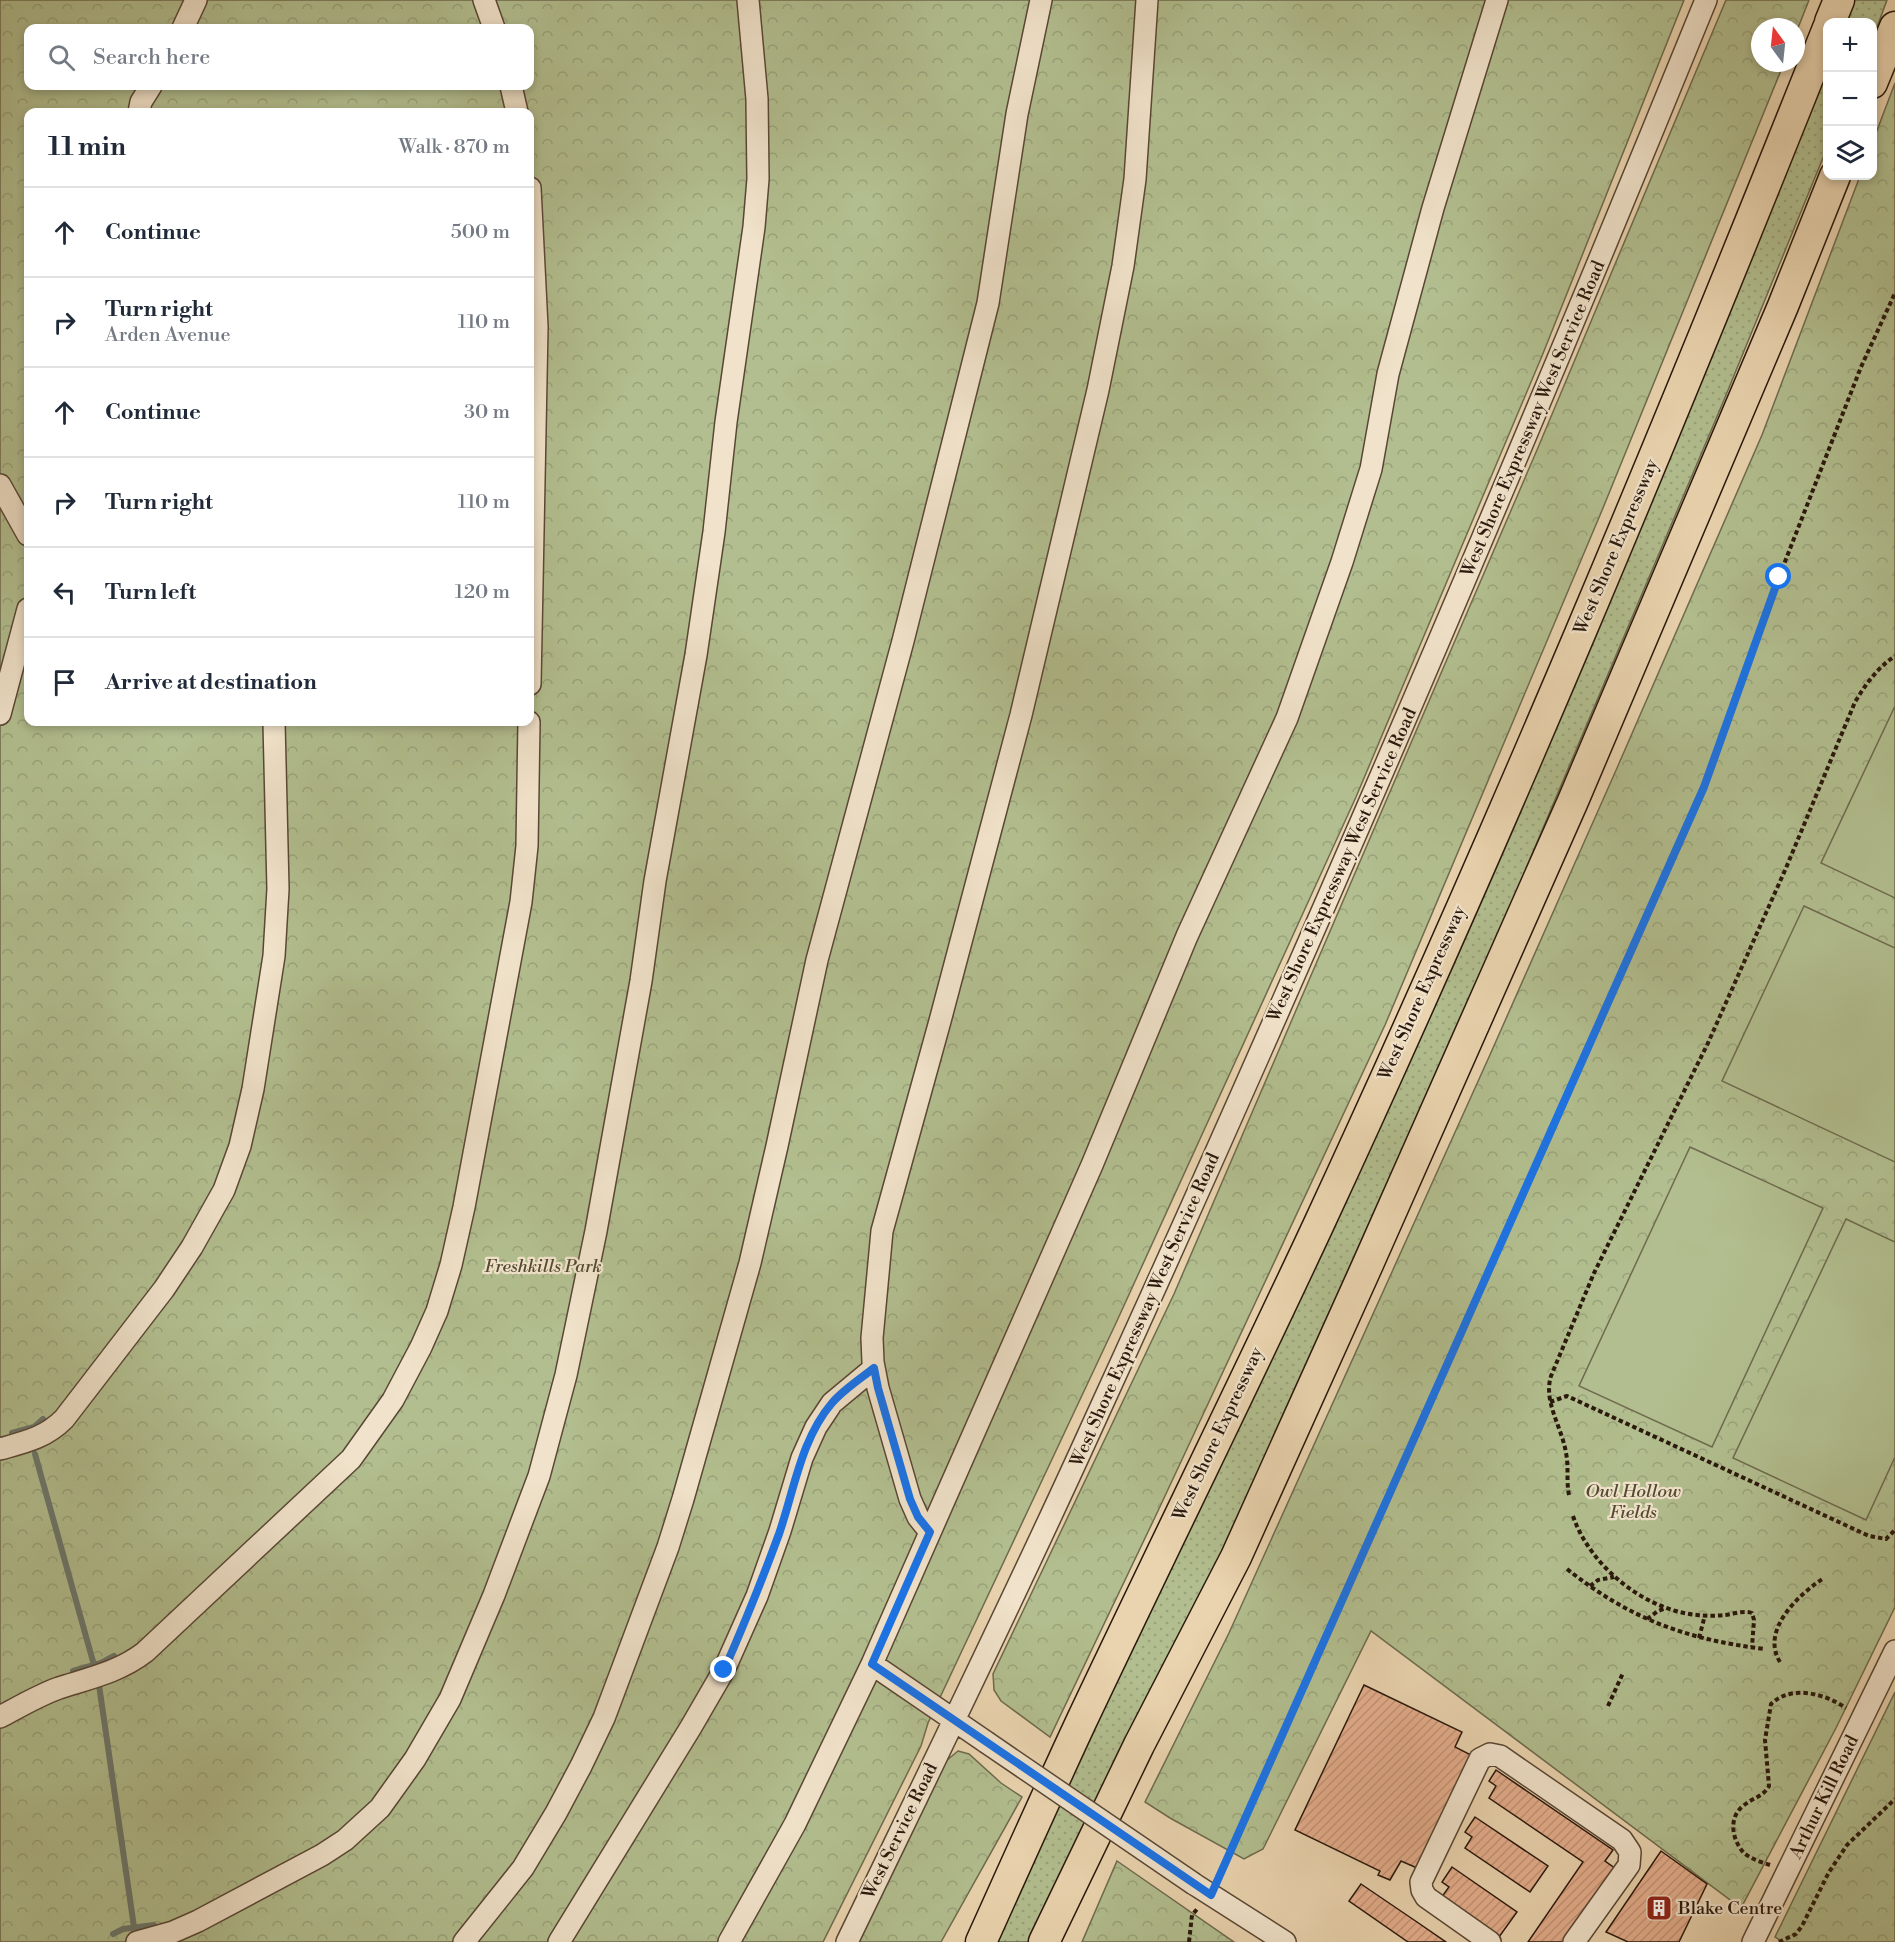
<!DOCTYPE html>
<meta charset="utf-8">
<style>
:root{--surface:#fff;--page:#f2f2f3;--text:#1f2937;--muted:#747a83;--line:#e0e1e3}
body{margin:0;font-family:"Libre Bodoni",serif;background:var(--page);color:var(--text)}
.controls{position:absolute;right:18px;top:18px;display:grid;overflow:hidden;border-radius:12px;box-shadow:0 3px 9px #0003}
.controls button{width:54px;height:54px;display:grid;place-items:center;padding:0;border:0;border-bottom:2px solid var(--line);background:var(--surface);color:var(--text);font:30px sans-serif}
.compass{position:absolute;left:1751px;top:18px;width:54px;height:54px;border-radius:50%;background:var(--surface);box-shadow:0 3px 9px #0003;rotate:345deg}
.stop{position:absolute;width:18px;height:18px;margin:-14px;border:4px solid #1a73e8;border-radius:50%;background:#fff}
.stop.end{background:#1a73e8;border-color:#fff;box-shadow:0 2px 6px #0008}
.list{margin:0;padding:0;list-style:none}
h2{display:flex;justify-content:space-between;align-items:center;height:78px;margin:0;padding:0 24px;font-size:26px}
h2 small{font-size:20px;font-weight:400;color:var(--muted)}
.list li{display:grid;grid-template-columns:39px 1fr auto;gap:18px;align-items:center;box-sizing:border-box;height:90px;padding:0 24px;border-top:2px solid var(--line)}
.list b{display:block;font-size:22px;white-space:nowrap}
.list p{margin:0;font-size:20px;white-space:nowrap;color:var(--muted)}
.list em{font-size:20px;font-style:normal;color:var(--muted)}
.icon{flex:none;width:33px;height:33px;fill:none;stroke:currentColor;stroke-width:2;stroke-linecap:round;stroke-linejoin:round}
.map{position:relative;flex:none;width:1895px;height:1942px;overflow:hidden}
.search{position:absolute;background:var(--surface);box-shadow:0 3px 9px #0003;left:24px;top:24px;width:510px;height:66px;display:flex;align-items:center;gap:15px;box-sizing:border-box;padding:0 21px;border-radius:12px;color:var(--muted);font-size:22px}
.panel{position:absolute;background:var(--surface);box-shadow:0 3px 9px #0003;left:24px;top:108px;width:510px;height:618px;border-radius:12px}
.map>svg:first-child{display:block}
.grass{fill:url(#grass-dots);stroke:#6e6b4e;stroke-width:1.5}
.park{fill:url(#park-crowns);stroke:#6e6b4e;stroke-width:1.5;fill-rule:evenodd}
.pitch{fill:#b2be8f;stroke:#6e6b4e;stroke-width:1.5}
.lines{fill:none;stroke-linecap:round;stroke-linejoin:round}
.stream{stroke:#6c786d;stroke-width:6}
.building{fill:url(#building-hatch);stroke:#29180c;stroke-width:1.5}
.minor-casing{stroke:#594735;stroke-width:24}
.highway-casing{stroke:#29180c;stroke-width:33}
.path{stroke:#29180c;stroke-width:4;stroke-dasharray:4.5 3;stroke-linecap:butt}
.minor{stroke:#f1e3cb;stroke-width:21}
.highway{stroke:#ead4af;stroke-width:30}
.minor-bridge-casing{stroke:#594735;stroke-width:24;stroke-linecap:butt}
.minor-bridge{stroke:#f1e3cb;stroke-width:21}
.route{stroke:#1a73e8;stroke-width:8}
.labels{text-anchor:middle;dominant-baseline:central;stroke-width:4.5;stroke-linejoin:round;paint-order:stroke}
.street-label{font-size:18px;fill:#29180c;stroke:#f1e3cb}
.park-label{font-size:18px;font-style:italic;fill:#524a33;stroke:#f1e3cb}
.poi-label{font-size:18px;fill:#29180c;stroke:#f1e3cb;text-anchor:start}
</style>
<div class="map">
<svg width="1895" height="1942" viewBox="0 0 1895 1942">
<defs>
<pattern id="grass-dots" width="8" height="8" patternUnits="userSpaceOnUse" patternTransform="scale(1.5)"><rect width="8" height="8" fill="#b2be8f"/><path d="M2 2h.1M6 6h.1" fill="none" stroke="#99a37a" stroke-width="1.8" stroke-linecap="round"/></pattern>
<pattern id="park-crowns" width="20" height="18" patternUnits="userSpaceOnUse" patternTransform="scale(1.5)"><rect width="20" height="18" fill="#b2be8f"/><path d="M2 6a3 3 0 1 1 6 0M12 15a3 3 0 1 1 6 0" fill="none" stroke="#99a37a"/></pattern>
<pattern id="building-hatch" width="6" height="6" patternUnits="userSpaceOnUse" patternTransform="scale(1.5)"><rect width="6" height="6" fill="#e5ae8d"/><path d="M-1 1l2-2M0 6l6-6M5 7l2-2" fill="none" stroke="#c49578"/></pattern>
</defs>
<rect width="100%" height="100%" fill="#ead4af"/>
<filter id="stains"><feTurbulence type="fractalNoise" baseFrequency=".00333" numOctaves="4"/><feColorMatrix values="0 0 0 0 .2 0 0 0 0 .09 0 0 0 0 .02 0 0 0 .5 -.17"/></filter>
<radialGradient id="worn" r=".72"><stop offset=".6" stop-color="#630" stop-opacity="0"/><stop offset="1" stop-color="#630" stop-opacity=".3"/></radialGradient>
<!-- grass -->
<path class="grass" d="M1847,0H1887L1873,38L1872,22H1838Z
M1827,50V148L1724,400L1505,918L1216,1566L1030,1942H992L1184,1540Z"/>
<!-- park -->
<path class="park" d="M0,0H1684L1542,356L1356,797L1116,1323L928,1723L921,1746L823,1942H0ZM28,28H530V86H28ZM28,112H530V722H28Z
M1726,0H1809L1796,33V27H1760V63H1784L1603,508L1385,1025L1157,1513L1050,1737L1001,1701L994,1690L993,1674L1174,1294L1537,450Z
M1895,83V1607L1836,1728L1741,1908L1371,1631L1263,1849L1244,1859L1170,1818L1145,1802L1229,1633L1489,1057L1617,768L1762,435L1860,176H1872L1873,141Z
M1895,1692V1942H1783L1775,1937Z
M958,1751L969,1754L1001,1783L1022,1797L941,1942H859L946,1761Z
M1117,1861L1234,1942H1082Z"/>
<!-- pitch -->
<path class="pitch" d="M1895,706V898L1821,863Z
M1804,906L1895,948V1162L1722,1081Z
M1690,1147L1823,1208L1712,1447L1579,1386Z
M1846,1219L1895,1242V1457L1866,1520L1733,1458Z"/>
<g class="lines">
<!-- stream -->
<path class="stream" d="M12,1433L34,1427L43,1419
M35,1454L94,1665
M73,1671L101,1663L114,1656
M99,1685L134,1927
M113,1934L123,1929L154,1925"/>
</g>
<!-- building -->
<path class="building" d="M1364,1685L1462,1732L1455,1747L1471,1755L1417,1868L1401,1861L1390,1880L1378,1875L1380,1871L1295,1830Z
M1496,1770L1613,1850L1605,1861L1616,1869L1566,1942H1528L1583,1862L1489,1798L1496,1786L1489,1781Z
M1475,1817L1548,1866L1530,1892L1465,1848L1472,1837L1465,1832Z
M1661,1851L1707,1884L1679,1942H1628L1606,1932Z
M1452,1867L1517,1912L1499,1937L1441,1898L1449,1887L1442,1882Z
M1361,1884L1417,1922L1446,1942H1408L1349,1901Z"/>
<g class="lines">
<!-- minor casing -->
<g class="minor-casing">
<path id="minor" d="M484,0L494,28
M183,28L196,0
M511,86L517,112
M139,112L141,102L151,86
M530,188L537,327L530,684
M0,485L28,535
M0,714L28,609
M0,1449C25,1442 45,1438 64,1419L164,1289L192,1247L224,1190L240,1146L253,1089L274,956L278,889L274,722
M930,1532L918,1517L910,1499L878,1388L873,1362L872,1338L882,1231L940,1021L1021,715L1098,390L1123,266L1135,179L1147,0
M872,1664L986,1742
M0,1717C19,1707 39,1695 59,1688C90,1678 119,1672 145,1652L351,1459L393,1400L421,1347L437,1311L451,1265L464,1207L521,902L527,846L529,722
M1194,1884L1285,1942
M137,1942L173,1932L198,1921L322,1855L345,1840L380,1808L415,1759L450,1699L494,1595L539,1476L566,1375L596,1231L641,981L655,881L696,655L714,532L726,422L754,227L758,179L757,99L748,0
M464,1942L523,1868L556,1813L581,1766L604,1718L668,1547L683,1499L750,1263L777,1146L817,960L903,641L988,303L1017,114L1041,0
M559,1942L691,1727L724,1670L757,1596L780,1531L802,1458L816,1427L832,1403L874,1368
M729,1942L795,1824L872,1664L1092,1165L1187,936L1287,718L1342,562L1371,469L1388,374L1433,208L1497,0
M847,1942C929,1772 1012,1603 1090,1431C1306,959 1510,481 1706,0
M1490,1942L1426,1897L1422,1890L1421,1882L1480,1759L1490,1754L1500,1756L1622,1840L1630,1852L1629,1865L1574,1942
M1753,1942L1895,1651"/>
</g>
<!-- highway casing -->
<g class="highway-casing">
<path id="highway" d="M1830,22L1839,0
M1872,83L1895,27
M981,1942C1014,1869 1047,1795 1081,1722C1159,1557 1240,1393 1317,1228C1500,834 1667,432 1828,28
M1044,1942L1139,1745L1236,1557L1368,1264L1573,801L1783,306L1835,176"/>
</g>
<!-- path -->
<path class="path" d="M1550,1402L1567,1396L1869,1536L1886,1539L1895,1530
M1569,1495C1566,1481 1569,1467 1566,1453C1562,1427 1543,1402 1551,1376L1594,1273L1708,1043L1786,868L1855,702C1866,684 1877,668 1895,656
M1573,1516C1590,1566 1644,1610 1697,1615C1706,1616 1716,1616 1725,1615C1734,1614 1744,1610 1752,1613L1754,1620L1752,1647
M1567,1569C1630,1619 1685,1639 1764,1649
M1590,1586L1598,1580L1614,1577
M1647,1619L1658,1611L1666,1608
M1699,1638L1705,1615
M1780,1662C1760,1630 1799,1594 1824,1578
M1608,1706L1623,1673
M1770,1865C1761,1862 1751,1859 1744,1853C1732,1840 1728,1818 1743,1806C1752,1798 1763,1797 1769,1786L1765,1740L1771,1704C1792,1684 1825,1694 1846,1708
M1219,1878L1704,787L1779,577L1861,367L1895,293
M1189,1942L1192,1915L1198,1908
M1779,1942L1796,1934L1802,1926L1829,1872L1847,1845L1895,1799"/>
<!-- minor -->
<use href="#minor" class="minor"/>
<!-- highway -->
<use href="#highway" class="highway"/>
<!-- minor-bridge casing -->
<g class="minor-bridge-casing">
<path id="minor-bridge" d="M986,1742L1194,1884"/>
</g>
<!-- minor-bridge -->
<use href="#minor-bridge" class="minor-bridge"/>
</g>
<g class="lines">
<!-- route -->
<path class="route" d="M724,1670C744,1625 762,1580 779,1534C794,1491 801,1439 832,1403C843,1390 860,1379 874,1368L878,1388L910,1499L918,1517L930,1532L872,1664L1211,1895L1704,787L1779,577"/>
</g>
<!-- icons -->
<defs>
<g id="building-square" transform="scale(1.35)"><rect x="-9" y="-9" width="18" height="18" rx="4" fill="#8f2418" stroke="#f1e3cb"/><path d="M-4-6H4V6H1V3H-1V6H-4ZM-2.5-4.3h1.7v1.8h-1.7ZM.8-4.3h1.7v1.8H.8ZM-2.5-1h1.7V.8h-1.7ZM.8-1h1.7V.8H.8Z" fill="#fff"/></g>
</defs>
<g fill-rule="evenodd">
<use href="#building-square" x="1659" y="1908"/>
</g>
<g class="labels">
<!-- street labels -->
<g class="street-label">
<text transform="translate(1533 419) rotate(-67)">West Shore Expressway West Service Road</text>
<text transform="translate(1616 547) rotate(-67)">West Shore Expressway</text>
<text transform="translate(1342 865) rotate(-66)">West Shore Expressway West Service Road</text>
<text transform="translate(1422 993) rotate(-66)">West Shore Expressway</text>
<text transform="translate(1145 1310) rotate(-66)">West Shore Expressway West Service Road</text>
<text transform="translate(1218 1434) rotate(-65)">West Shore Expressway</text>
<text transform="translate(1824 1797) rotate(-64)">Arthur Kill Road</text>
<text transform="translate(900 1831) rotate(-64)">West Service Road</text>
</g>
<!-- park labels -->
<g class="park-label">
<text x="543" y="1266">Freshkills Park</text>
<text x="1633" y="1491">Owl Hollow<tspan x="1633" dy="21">Fields</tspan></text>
</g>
<!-- poi labels -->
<g class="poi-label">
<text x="1678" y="1908">Blake Centre</text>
</g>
</g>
<rect width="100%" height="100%" filter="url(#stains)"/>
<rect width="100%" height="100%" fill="url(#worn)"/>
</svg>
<div class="controls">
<button>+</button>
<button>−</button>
<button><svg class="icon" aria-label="layers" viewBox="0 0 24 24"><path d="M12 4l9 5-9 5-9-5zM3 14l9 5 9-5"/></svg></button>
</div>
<svg class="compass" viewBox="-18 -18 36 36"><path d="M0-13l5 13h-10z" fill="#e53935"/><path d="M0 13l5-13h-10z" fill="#747a83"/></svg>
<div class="stop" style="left:1779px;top:577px"></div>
<div class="stop end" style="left:724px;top:1670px"></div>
<div class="search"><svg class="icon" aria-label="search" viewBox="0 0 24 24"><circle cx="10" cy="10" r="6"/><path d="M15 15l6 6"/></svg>Search here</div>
<section class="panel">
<h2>11 min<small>Walk · 870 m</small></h2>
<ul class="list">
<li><svg class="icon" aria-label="ahead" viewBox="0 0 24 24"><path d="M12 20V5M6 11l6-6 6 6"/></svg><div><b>Continue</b></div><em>500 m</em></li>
<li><svg class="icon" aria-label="right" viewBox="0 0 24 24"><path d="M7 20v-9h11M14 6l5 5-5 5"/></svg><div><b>Turn right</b><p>Arden Avenue</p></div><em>110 m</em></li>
<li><svg class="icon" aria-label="ahead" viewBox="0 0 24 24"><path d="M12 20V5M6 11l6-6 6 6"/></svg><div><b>Continue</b></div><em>30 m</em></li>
<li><svg class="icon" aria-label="right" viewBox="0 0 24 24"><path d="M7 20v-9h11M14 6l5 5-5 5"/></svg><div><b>Turn right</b></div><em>110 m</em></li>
<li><svg class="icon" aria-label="left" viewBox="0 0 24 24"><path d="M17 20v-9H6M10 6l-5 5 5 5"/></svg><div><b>Turn left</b></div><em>120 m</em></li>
<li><svg class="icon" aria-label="arrive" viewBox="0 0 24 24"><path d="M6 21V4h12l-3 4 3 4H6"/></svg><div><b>Arrive at destination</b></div></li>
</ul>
</section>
</div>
